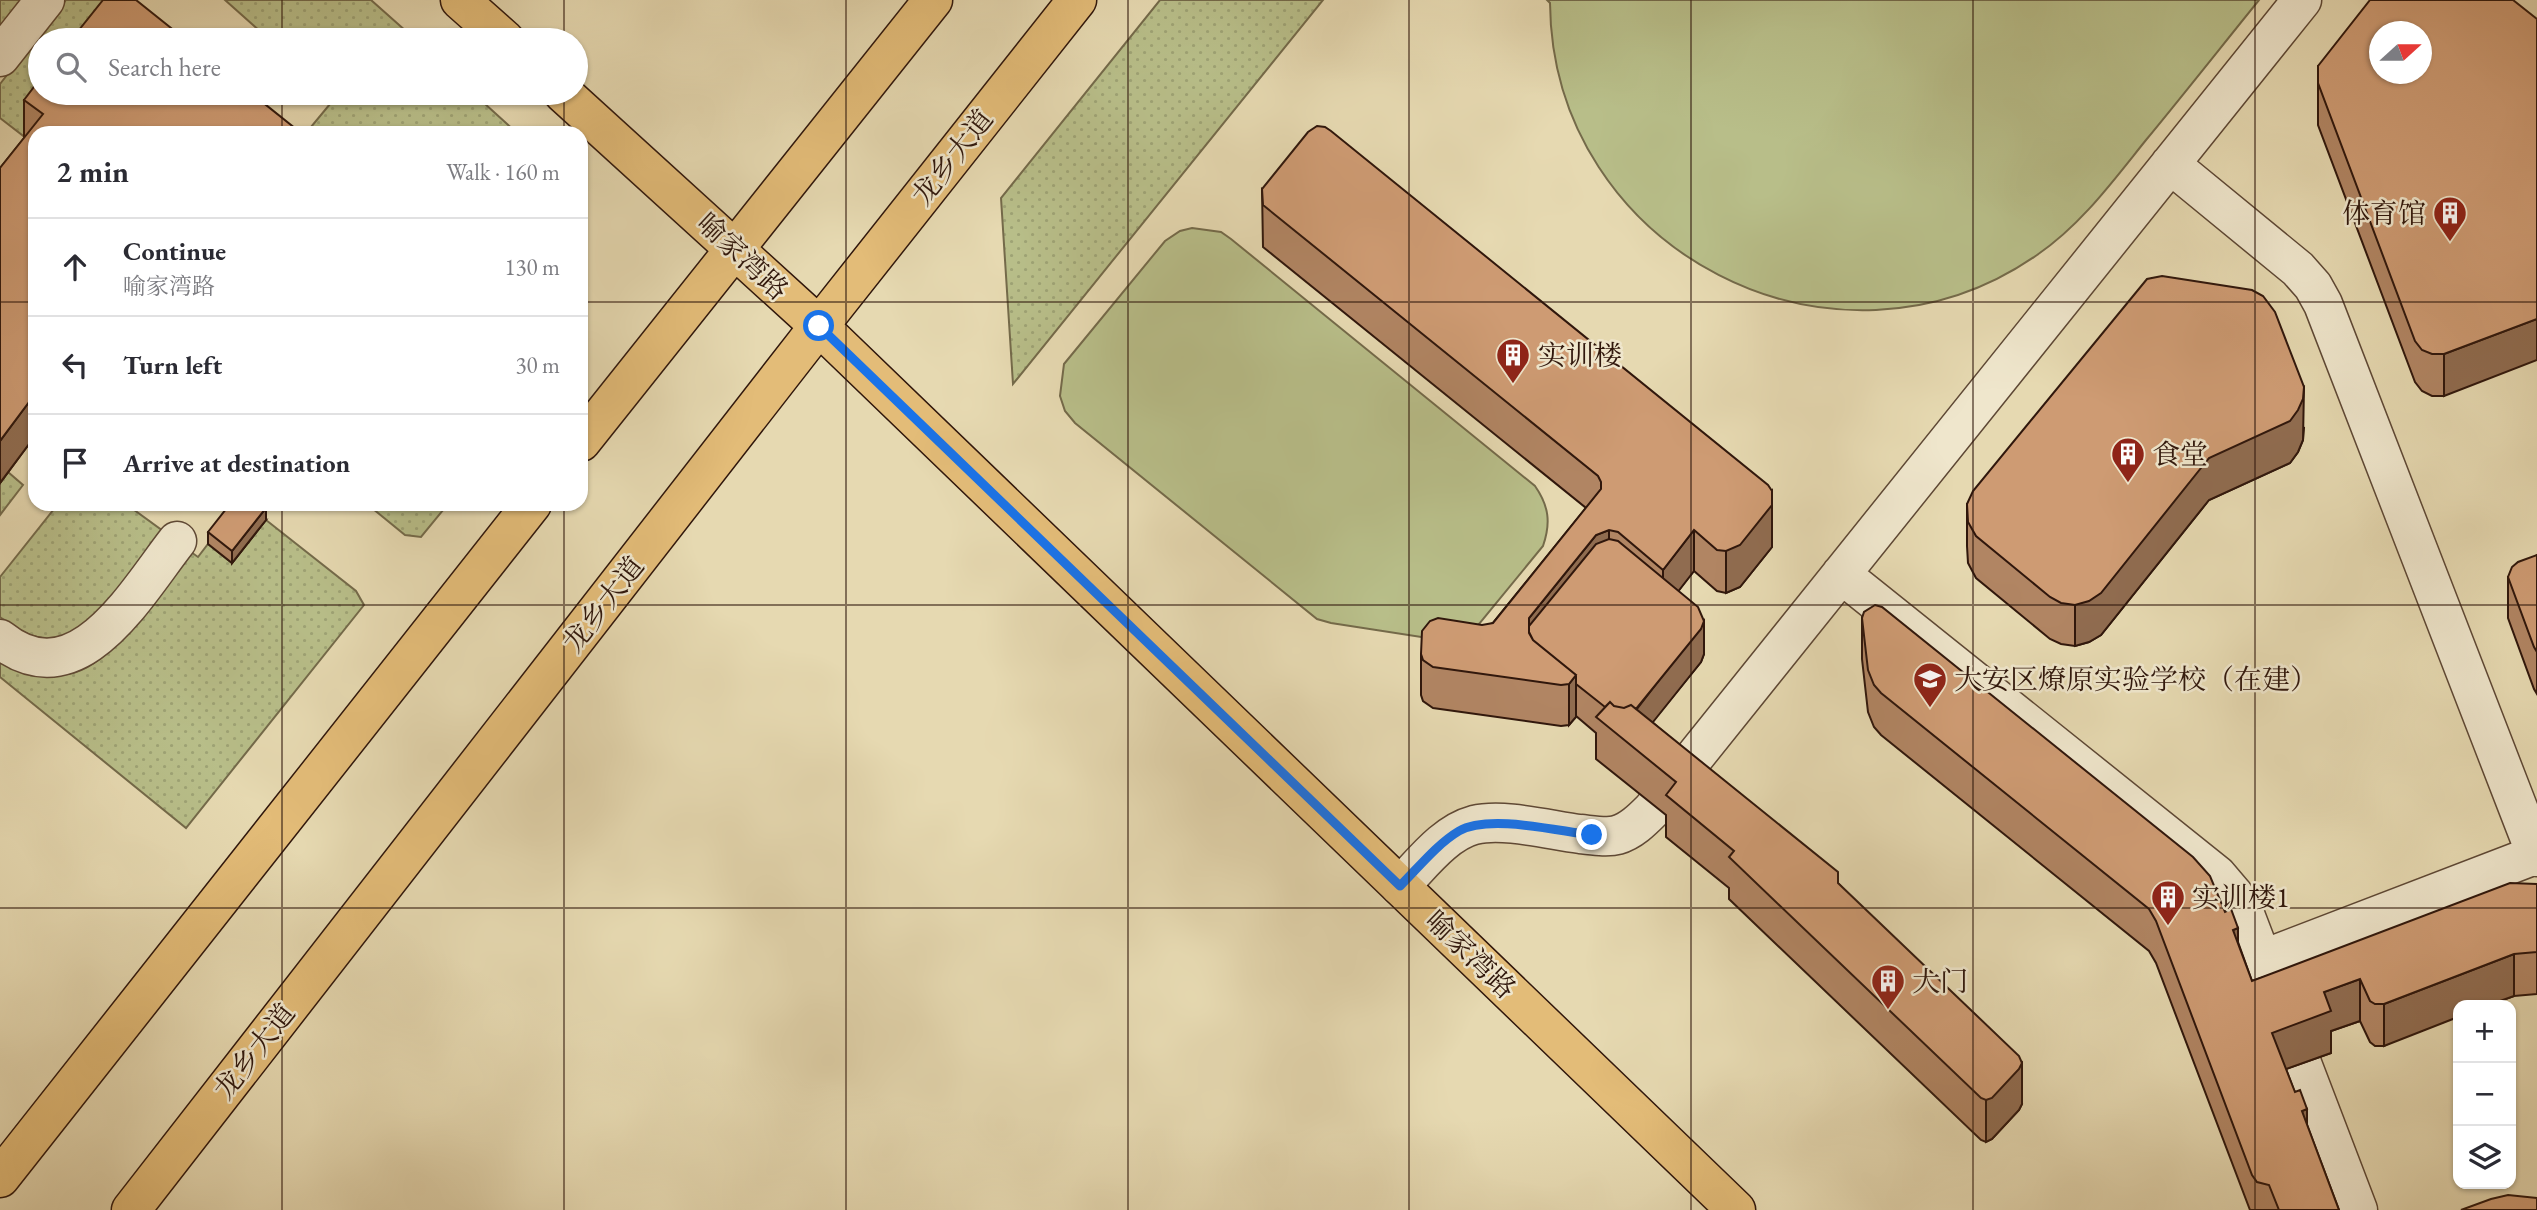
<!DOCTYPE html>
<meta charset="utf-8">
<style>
:root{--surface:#fff;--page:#f2f2f3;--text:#2b2b33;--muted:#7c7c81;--line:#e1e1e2}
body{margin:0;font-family:"EB Garamond","Noto Serif SC",serif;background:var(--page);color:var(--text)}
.controls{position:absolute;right:21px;bottom:21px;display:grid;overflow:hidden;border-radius:14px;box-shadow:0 2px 5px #0004}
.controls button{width:63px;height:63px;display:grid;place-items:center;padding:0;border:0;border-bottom:2px solid var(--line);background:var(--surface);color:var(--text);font:35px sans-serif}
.compass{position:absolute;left:2369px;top:21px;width:63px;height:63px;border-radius:50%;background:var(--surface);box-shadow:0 2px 5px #0004;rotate:69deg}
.stop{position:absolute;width:21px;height:21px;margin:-16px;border:5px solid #1a73e8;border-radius:50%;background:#fff}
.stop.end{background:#1a73e8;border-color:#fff;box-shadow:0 2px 7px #0008}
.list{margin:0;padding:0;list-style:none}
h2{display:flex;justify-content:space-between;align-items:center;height:91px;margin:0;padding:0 28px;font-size:30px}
h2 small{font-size:23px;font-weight:400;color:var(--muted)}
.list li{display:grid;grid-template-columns:46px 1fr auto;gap:21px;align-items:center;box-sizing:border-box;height:98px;padding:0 28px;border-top:2px solid var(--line)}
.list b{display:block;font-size:26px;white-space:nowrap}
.list p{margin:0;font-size:23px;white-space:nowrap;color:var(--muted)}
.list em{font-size:23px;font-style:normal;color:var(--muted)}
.icon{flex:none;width:38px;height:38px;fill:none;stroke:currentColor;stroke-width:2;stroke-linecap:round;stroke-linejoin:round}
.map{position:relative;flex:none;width:2537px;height:1210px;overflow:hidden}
.search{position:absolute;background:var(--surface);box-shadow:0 2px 5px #0004;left:28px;top:28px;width:560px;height:77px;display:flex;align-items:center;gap:18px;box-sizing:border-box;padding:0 24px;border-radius:38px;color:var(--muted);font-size:26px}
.panel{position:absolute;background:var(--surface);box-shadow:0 2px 5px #0004;left:28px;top:126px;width:560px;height:385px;border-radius:21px}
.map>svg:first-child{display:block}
.grass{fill:url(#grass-dots);stroke:#746a4a;stroke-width:2}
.pitch{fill:#b8be89;stroke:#746a4a;stroke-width:2}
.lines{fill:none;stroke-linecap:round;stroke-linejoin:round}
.minor-casing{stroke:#5e4835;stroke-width:41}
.major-casing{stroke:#30170c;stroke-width:41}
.minor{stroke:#efe6cc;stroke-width:38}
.major{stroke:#e3bc78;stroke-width:38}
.wall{fill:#b18563;stroke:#30170c;stroke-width:2}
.shaded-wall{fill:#906c50;stroke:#30170c;stroke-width:2}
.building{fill:#ce9b73;stroke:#30170c;stroke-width:2;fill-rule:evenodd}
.route{stroke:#1a73e8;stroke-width:9}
.grid{fill:none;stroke:#30170c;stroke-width:2;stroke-opacity:0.55}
.labels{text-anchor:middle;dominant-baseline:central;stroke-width:5;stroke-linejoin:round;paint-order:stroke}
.street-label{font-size:28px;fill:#30170c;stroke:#efe6cc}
.poi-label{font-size:28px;fill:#30170c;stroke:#efe6cc;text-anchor:start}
</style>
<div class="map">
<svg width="2537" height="1210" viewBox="0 0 2537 1210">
<defs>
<pattern id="grass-dots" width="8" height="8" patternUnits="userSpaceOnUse" patternTransform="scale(1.75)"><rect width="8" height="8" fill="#b8be89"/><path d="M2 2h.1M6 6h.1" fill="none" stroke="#9ea375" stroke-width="1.8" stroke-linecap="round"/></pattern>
</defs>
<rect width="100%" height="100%" fill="#e6d9b1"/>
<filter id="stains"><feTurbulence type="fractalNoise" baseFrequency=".00286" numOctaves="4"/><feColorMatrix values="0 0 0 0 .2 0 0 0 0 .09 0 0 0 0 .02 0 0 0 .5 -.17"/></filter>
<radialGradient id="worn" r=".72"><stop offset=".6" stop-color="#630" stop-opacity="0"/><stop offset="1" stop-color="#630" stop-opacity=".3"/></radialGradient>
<!-- grass -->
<path class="grass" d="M0,0H21L0,28Z
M66,0H125L104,40H40V93L26,138L0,118V84Z
M225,0H371L416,40H270Z
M1160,0H1323L1013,384L1001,198Z
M330,93H473L517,133H306L335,98Z
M8,472L23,485L0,515V483Z
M58,504H126L163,531C141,559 100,620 69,634C44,646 19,632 0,617V577Z
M367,504H448L421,537L405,535Z
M266,520L356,591L364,605L186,828L0,677V661C22,667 45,677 68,674C112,668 164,586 191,552L198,557L208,544L232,563Z"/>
<!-- pitch -->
<path class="pitch" d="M1547,0H2259C2221,47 2184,94 2146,140C2113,181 2081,225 2037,255C1835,396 1552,251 1550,3Z
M1192,228L1221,232L1231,239L1535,486C1549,506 1551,523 1543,546L1475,629L1447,641L1331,623L1317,619L1075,423L1065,411L1060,396L1064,364L1165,241L1180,231Z"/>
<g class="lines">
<!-- minor casing -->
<g class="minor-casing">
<path id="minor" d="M0,57L45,0
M2170,164L2298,269L2313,286L2323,304L2537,857
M1841,574L2217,875L2234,895L2246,917L2358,1210
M0,639C77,701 136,593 177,541
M1400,886C1421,865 1444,833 1474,825C1504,818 1549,830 1580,834C1591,835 1607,838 1617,835C1631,831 1642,820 1652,810L2302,0
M2261,960L2535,855"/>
</g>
<!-- major casing -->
<g class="major-casing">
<path id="major" d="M460,0L505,40
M563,93L819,326L1736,1210
M581,442L933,0
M0,1178L532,504
M131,1210L819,326L1077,0"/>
</g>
<!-- minor -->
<use href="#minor" class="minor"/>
<!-- major -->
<use href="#major" class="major"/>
</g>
<!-- wall -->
<path class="wall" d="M2513,0L2444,396H2432L2422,391L2415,382L2318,125V66Z
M251,93L35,133V436L0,483V168L24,138V100Z
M1262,189L1772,533V547L1740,587L1726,593L1717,591L1694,571L1678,591L1704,654L1701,662L1652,722L1838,883L2022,1104L2019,1110L1992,1139L1986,1142L1981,1140L1729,899V888L1666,837V815L1596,759V733L1576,716L1569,725L1561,726L1433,708L1423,701L1421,695V654L1493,623L1586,508L1263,247Z
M2304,428L2303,440L2298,452L2290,463L2209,500L2101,635L2089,642L2075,646L2061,644L2050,639L1976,578L1968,563L1967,546V504Z
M266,520L232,563L208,544V532Z
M2537,555V694L2534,689L2508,618V577Z
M1862,618L2238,942L2252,981L2537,884V994L2514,996L2489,1005H2458L2384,1046H2375L2370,1042L2360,1021L2331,1031V1053L2286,1069L2339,1210H2250L2156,963L2149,951L1881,735L1874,727L1868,712L1862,659Z"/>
<!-- shaded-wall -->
<path class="shaded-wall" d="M2537,319V360L2444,396V354Z
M2304,387L2303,440L2298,452L2290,463L2209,500L2101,635L2089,642L2075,646V605L2209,458Z
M35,394V436L0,483V441Z
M1772,491V547L1740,587L1726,593V551Z
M266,508V520L232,563V551Z
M1609,530V572L1529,641V618L1596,535Z
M1694,530V571L1663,611V570Z
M1704,621V654L1701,662L1637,742V709Z
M1576,675V717L1569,725V684Z
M2238,928V969L2233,930Z
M2514,954V996L2489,1005H2458V1017L2384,1046V1004Z
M2360,979V1021L2331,1031V1053L2272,1074V1033L2324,992Z
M2022,1063V1104L2019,1110L1992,1139L1986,1142V1100Z
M2307,1109V1150L2302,1111Z"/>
<!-- building -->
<path class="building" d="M103,0H136L186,40H71Z
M2370,0H2513L2537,19V319L2444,354H2432L2422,350L2415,341L2318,83V66ZM2379,32H2421V74H2379Z
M40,79V93H251L301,133H35V394L0,441V168L43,114L24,100Z
M1317,126L1325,127L1331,131L1768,485L1772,491V505L1740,545L1726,551L1717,550L1694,530L1663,570L1618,532L1609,530L1596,535L1529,618V632L1533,640L1576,675L1569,684L1561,685L1433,667L1423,660L1421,654L1422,631L1430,621L1438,618L1482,625L1493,623L1601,489V482L1598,476L1263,205L1262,189L1308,132Z
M2162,276L2252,290L2263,296L2275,312L2304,387L2303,399L2298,410L2290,421L2209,458L2101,593L2089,601L2075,605L2061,603L2050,597L1976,536L1968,522L1967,504L1973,491L2147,279Z
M230,504H261L266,508L232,551L208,532Z
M1609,539L1618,541L1698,607L1704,621L1701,629L1636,709L1631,705L1624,708L1614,706L1610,702L1605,707L1576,684V675L1533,640L1529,633V626L1596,544Z
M2537,555V652L2534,647L2508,577L2512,567L2518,562Z
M1875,605L1882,607L2193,857L2210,876L2225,912L2231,909L2238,928L2233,930L2252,981L2510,883L2537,884V952L2514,954L2384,1004H2375L2370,1001L2360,979L2324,992L2331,1011L2272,1033L2295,1092L2300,1090L2307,1109L2302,1111L2339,1210H2279L2269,1185L2257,1182L2252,1175L2156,921L2149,909L1881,693L1874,685L1868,670L1862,618L1864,612Z
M1610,702L1614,706L1624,708L1631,705L1838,872V883L2019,1056L2022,1063L2019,1069L1992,1098L1986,1100L1981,1098L1729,857L1734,851L1666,795L1676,782L1596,717Z
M2508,1195L2537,1198V1210H2461L2491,1199Z"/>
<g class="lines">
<!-- route -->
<path class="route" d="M819,326L1400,886C1418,868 1437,844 1459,831C1489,814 1557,831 1592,835"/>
</g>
<!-- grid -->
<path class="grid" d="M282,0V40M564,0V40M846,0V1210M1128,0V1210M1409,0V1210M1691,0V1210M1973,0V1210M2255,0V1210M282,93V133M564,93V133M0,302H35M581,302H2537M282,504V1210M564,504V1210M0,605H2537M0,908H2537"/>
<!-- icons -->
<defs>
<g id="building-pin" transform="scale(1.75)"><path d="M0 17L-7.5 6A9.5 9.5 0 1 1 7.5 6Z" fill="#8f2418" stroke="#efe6cc"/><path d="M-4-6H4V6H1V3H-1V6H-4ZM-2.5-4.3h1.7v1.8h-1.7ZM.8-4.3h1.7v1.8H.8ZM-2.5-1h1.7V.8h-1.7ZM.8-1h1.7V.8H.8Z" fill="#fff"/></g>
<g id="school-pin" transform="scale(1.75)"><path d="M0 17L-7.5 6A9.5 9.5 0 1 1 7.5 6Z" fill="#8f2418" stroke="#efe6cc"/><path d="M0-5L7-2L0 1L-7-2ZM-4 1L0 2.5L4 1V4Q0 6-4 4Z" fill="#fff"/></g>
</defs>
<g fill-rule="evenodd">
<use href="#building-pin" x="2450" y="213"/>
<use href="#building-pin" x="1513" y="355"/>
<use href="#building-pin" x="2128" y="454"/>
<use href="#school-pin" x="1930" y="679"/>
<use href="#building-pin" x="2168" y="897"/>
<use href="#building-pin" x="1888" y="981"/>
</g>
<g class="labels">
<!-- street labels -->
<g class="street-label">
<text transform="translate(952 157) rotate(-52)">龙乡大道</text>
<text transform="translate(743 256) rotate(43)">喻家湾路</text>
<text transform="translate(603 604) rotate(-52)">龙乡大道</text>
<text transform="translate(1471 954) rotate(44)">喻家湾路</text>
<text transform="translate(254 1051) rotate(-52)">龙乡大道</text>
</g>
<!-- poi labels -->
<g class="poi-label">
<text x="2426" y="213" text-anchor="end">体育馆</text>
<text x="1538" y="355">实训楼</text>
<text x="2152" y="454">食堂</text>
<text x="1954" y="679">大安区燎原实验学校（在建）</text>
<text x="2192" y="897">实训楼1</text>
<text x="1912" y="981">大门</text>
</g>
</g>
<rect width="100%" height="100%" filter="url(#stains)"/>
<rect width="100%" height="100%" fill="url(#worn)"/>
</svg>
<div class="controls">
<button>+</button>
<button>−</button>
<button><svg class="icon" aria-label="layers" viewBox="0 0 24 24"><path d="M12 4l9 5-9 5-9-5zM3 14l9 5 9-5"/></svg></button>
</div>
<svg class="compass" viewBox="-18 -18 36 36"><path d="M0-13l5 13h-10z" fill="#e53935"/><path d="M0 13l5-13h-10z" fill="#7c7c81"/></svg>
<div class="stop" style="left:819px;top:326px"></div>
<div class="stop end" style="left:1592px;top:835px"></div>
<div class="search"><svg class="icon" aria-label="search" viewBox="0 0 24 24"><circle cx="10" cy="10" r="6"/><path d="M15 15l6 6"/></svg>Search here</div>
<section class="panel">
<h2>2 min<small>Walk · 160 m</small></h2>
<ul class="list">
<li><svg class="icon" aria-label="ahead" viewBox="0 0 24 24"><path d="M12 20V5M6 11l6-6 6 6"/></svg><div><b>Continue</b><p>喻家湾路</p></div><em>130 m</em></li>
<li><svg class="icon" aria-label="left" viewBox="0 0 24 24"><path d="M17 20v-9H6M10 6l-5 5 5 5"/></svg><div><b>Turn left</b></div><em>30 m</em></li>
<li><svg class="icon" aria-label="arrive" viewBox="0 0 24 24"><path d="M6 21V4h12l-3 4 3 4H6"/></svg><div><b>Arrive at destination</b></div></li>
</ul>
</section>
</div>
